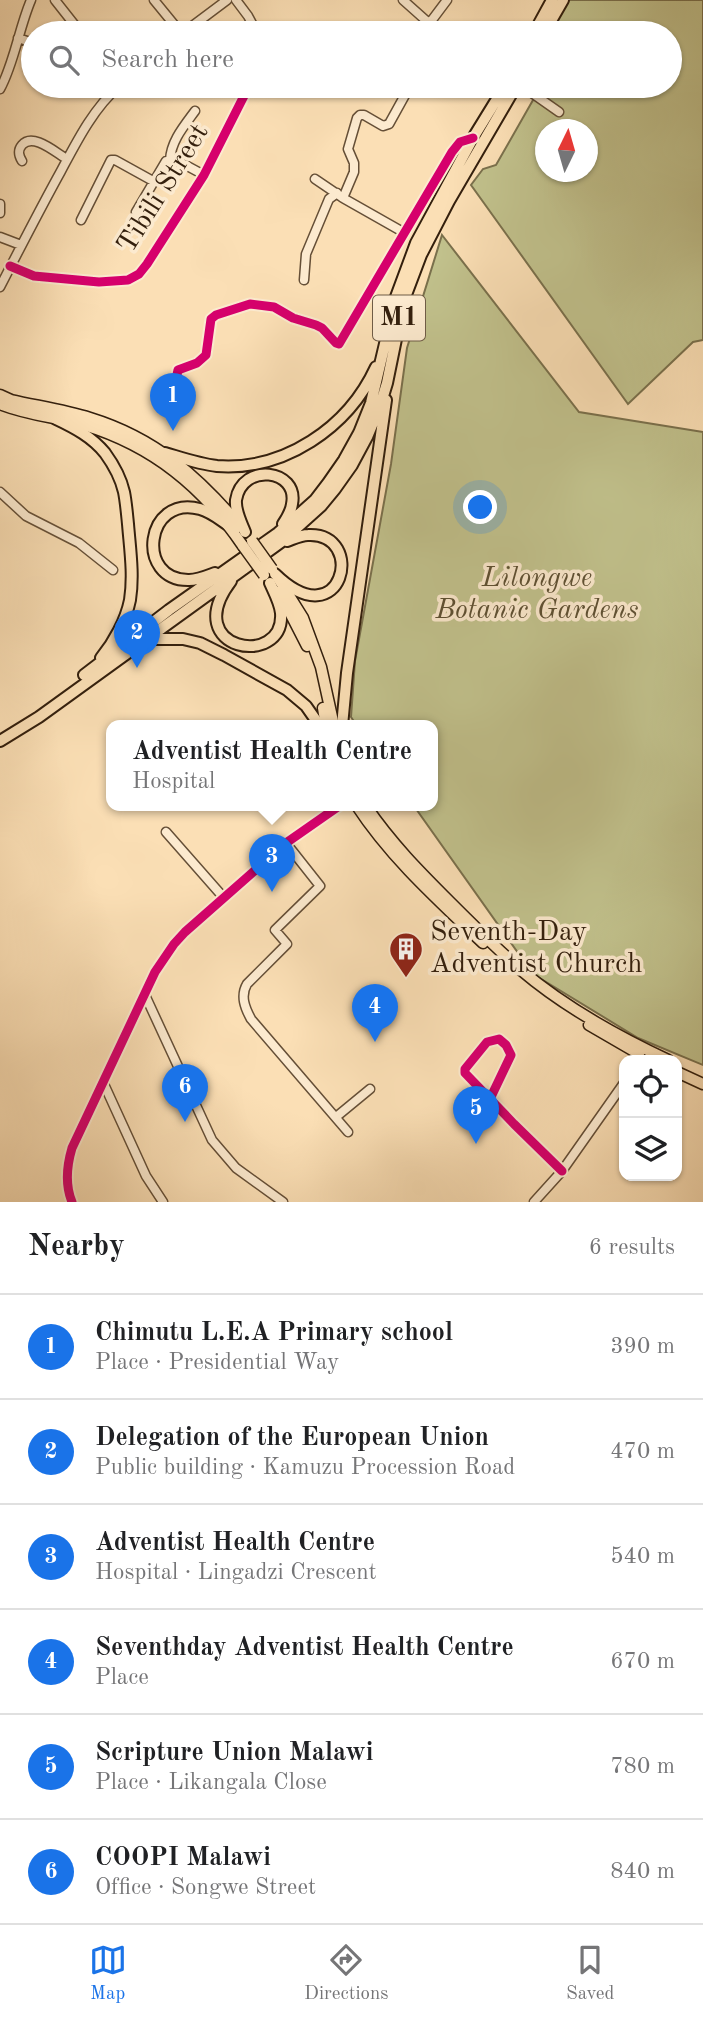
<!DOCTYPE html>
<meta charset="utf-8">
<style>
:root{--surface:#fff;--page:#f6f6f6;--text:#202124;--muted:#757577;--line:#e0e0e0;--accent:#1a73e8}
body{margin:0;font-family:"Old Standard TT",serif;background:var(--page);color:var(--text)}
.controls{position:absolute;right:21px;bottom:21px;display:grid;overflow:hidden;border-radius:14px;box-shadow:0 2px 5px #0004}
.controls button{width:63px;height:63px;display:grid;place-items:center;padding:0;border:0;border-bottom:2px solid var(--line);background:var(--surface);color:var(--text);font:35px sans-serif}
.compass{position:absolute;left:535px;top:119px;width:63px;height:63px;border-radius:50%;background:var(--surface);box-shadow:0 2px 5px #0004;rotate:5deg}
.you{position:absolute;left:481px;top:508px;width:24px;height:24px;margin:-18px;border:5px solid #fff;border-radius:50%;background:#1a73e8;box-shadow:0 0 0 10px #1a73e833}
.badge{display:grid;place-items:center;width:46px;height:46px;border-radius:50%;background:var(--accent);color:#fff;font-size:23px;font-weight:700}
.pin{position:absolute;translate:-50% -58px;filter:drop-shadow(0 2px 4px #0008)}
.pin::after{content:'';position:absolute;top:37px;width:24px;height:21px;background:inherit;clip-path:polygon(0 0,100% 0,50% 100%)}
.popup{position:absolute;left:106px;top:720px;width:332px;height:91px;box-sizing:border-box;display:grid;place-content:center;border-radius:14px;background:var(--surface);filter:drop-shadow(0 2px 5px #0005);font-size:23px;white-space:nowrap;color:var(--muted)}
.popup b{font-size:26px;color:var(--text)}
.popup::after{content:'';position:absolute;left:50%;top:100%;margin-left:-14px;border:14px solid transparent;border-top-color:var(--surface)}
.list{margin:0;padding:0;list-style:none}
h2{display:flex;justify-content:space-between;align-items:center;height:91px;margin:0;padding:0 28px;font-size:30px}
h2 small{font-size:23px;font-weight:400;color:var(--muted)}
.list li{display:grid;grid-template-columns:46px 1fr auto;gap:21px;align-items:center;box-sizing:border-box;height:105px;padding:0 28px;border-top:2px solid var(--line)}
.list b{display:block;font-size:26px;white-space:nowrap}
.list p{margin:0;font-size:23px;white-space:nowrap;color:var(--muted)}
.list em{font-size:23px;font-style:normal;color:var(--muted)}
.icon{flex:none;width:38px;height:38px;fill:none;stroke:currentColor;stroke-width:2;stroke-linecap:round;stroke-linejoin:round}
.map{position:relative;flex:none;width:703px;height:1202px;overflow:hidden}
.search{position:absolute;background:var(--surface);box-shadow:0 2px 5px #0004;left:21px;right:21px;top:21px;height:77px;display:flex;align-items:center;gap:18px;box-sizing:border-box;padding:0 24px;border-radius:38px;color:var(--muted);font-size:26px}
.sheet{height:721px;background:var(--surface)}
nav{display:flex;justify-content:space-around;align-items:center;box-sizing:border-box;height:98px;border-top:2px solid var(--line);background:var(--surface);font-size:19px;color:var(--muted)}
nav a{display:grid;justify-items:center;gap:4px}
nav .on{color:var(--accent)}
.map>svg:first-child{display:block}
.green{fill:#c1c18c;stroke:#7a704c;stroke-width:2;fill-rule:evenodd}
.lines{fill:none;stroke-linecap:round;stroke-linejoin:round}
.minor-casing{stroke:#654f37;stroke-width:11}
.major-casing{stroke:#331f0d;stroke-width:13}
.highway-casing{stroke:#331f0d;stroke-width:14}
.minor{stroke:#fceacf;stroke-width:8}
.major{stroke:#fbdfb5;stroke-width:10}
.highway{stroke:#fbdfb5;stroke-width:10}
.major-bridge-casing{stroke:#331f0d;stroke-width:13;stroke-linecap:butt}
.major-bridge{stroke:#fbdfb5;stroke-width:10}
.cycleway-casing{stroke:#fceacf;stroke-width:13}
.cycleway{stroke:#d6006c;stroke-width:9}
.labels{text-anchor:middle;dominant-baseline:central;stroke-width:7;stroke-linejoin:round;paint-order:stroke}
.shield{fill:#fceacf;stroke:#6f5c47;stroke-width:2}
.shield-label{font-size:26px;font-weight:bold;fill:#331f0d}
.street-label{font-size:28px;fill:#331f0d;stroke:#fceacf}
.park-label{font-size:28px;font-style:italic;fill:#5e5033;stroke:#fceacf}
.poi-label{font-size:28px;fill:#331f0d;stroke:#fceacf;text-anchor:start}
</style>
<div class="map">
<svg width="703" height="1202" viewBox="0 0 703 1202">
<rect width="100%" height="100%" fill="#fbdfb5"/>
<filter id="stains"><feTurbulence type="fractalNoise" baseFrequency=".00286" numOctaves="4"/><feColorMatrix values="0 0 0 0 .2 0 0 0 0 .09 0 0 0 0 .02 0 0 0 .5 -.17"/></filter>
<radialGradient id="worn" r=".72"><stop offset=".6" stop-color="#630" stop-opacity="0"/><stop offset="1" stop-color="#630" stop-opacity=".3"/></radialGradient>
<!-- green -->
<path class="green" d="M566,0H703V340L693,342L628,404L471,185L483,169L496,165L541,86H670V33H548ZM546,130H588V172H546Z
M442,235L579,412L703,432V1065L638,1038L533,974L414,806H433V726H357L351,717L355,661L391,464L407,348Z"/>
<g class="lines">
<!-- minor casing -->
<g class="minor-casing">
<path id="minor" d="M55,0L81,33
M154,0L181,33
M236,0L248,16L257,33
M403,0L440,33
M429,24L447,0
M183,33L227,0
M18,38L33,43
M522,86L559,112
M0,89C14,64 19,28 31,0
M170,160C171,141 184,126 195,111
M22,161C19,156 17,151 22,145C33,132 56,153 67,159
M315,179L343,198L403,232
M343,198L354,172V163L348,149L357,118L360,115H364L383,126L389,124L410,86
M0,204V213
M136,212L166,161H178L204,175
M81,220L111,160H115L153,181
M0,237L21,245
M10,266L34,276L99,282L128,280L139,274L147,264L204,175L249,86
M304,280L306,254L329,199L337,193
M0,287C20,248 40,209 61,171C77,141 93,109 119,86
M183,408L177,375L178,370L197,363L206,355L211,319L216,315L250,304L274,307L293,318L316,325L322,328L336,343L339,344L452,152L460,142L473,138
M0,492L26,516L79,543L113,570
M166,832L224,898
M286,843L320,886L275,930L287,944L247,984C240,996 245,1008 251,1019L348,1132
M145,995L212,1140L236,1168L283,1202
M103,1082L146,1176L163,1202
M490,1099L511,1055L506,1045L499,1039L487,1042L465,1069V1073L514,1124L562,1171
M336,1117L370,1089
M72,1202C65,1185 67,1165 72,1148L155,972L174,944L185,932L286,843L339,806
M534,1202L562,1171L624,1083"/>
</g>
<!-- major casing -->
<g class="major-casing">
<path id="major" d="M0,395L11,400C37,406 65,410 90,418C155,438 198,476 241,527
M0,404C27,415 56,417 84,425C153,446 203,487 243,546
M278,578L303,618L321,667L334,726
M277,592L286,605L307,646
M323,708L326,726
M357,806C391,858 438,900 483,943
M366,806C391,843 420,872 451,903C474,926 497,949 521,970C562,1005 619,1037 668,1060
M589,1025L639,1054
M677,1072L703,1084"/>
</g>
<!-- highway casing -->
<g class="highway-casing">
<path id="highway" d="M534,33L552,0
M544,33L563,0
M56,419C75,428 92,437 105,453C113,464 121,479 124,492C126,502 127,514 128,524C130,549 134,575 130,600C126,620 114,642 101,658
M165,453C182,458 199,464 217,466C284,471 348,428 376,367
M245,532C241,522 235,511 236,500C242,462 299,469 292,504C291,512 287,518 283,524
M215,573C207,576 198,580 189,580C135,581 145,494 200,509C211,512 219,519 228,525
M275,574C343,640 367,532 308,535C301,535 293,539 287,541
M231,581C178,651 285,669 281,613C280,603 274,592 270,583
M145,639H183L200,643L224,655L287,690L306,706L320,726
M84,675L169,610L278,533L315,500L328,483L344,460L359,433L371,403L396,297L416,243L473,138L505,86
M342,726L347,673L386,400
M0,741L39,717L281,542L321,506L335,489L352,465L367,437L380,406L387,383L404,300L421,255L449,201L516,86"/>
</g>
<!-- minor -->
<use href="#minor" class="minor"/>
<!-- major -->
<use href="#major" class="major"/>
<!-- highway -->
<use href="#highway" class="highway"/>
<!-- major-bridge casing -->
<g class="major-bridge-casing">
<path id="major-bridge" d="M252,541L272,569
M243,546L264,575"/>
</g>
<!-- major-bridge -->
<use href="#major-bridge" class="major-bridge"/>
<!-- cycleway casing -->
<g class="cycleway-casing">
<path id="cycleway" d="M10,266L34,276L99,282L128,280L139,274L147,264L204,175L249,86
M183,408L177,375L178,370L197,363L206,355L211,319L216,315L250,304L274,307L293,318L316,325L322,328L336,343L339,344L452,152L460,142L473,138
M490,1099L511,1055L506,1045L499,1039L487,1042L465,1069V1073L514,1124L562,1171
M72,1202C65,1185 67,1165 72,1148L155,972L174,944L185,932L286,843L339,806"/>
</g>
<!-- cycleway -->
<use href="#cycleway" class="cycleway"/>
</g>
<!-- icons -->
<defs>
<g id="building-pin" transform="scale(1.75)"><path d="M0 17L-7.5 6A9.5 9.5 0 1 1 7.5 6Z" fill="#8f2418" stroke="#fceacf"/><path d="M-4-6H4V6H1V3H-1V6H-4ZM-2.5-4.3h1.7v1.8h-1.7ZM.8-4.3h1.7v1.8H.8ZM-2.5-1h1.7V.8h-1.7ZM.8-1h1.7V.8H.8Z" fill="#fff"/></g>
</defs>
<g fill-rule="evenodd">
<use href="#building-pin" x="406" y="949"/>
</g>
<g class="labels">
<!-- shield labels -->
<rect class="shield" x="373" y="295.5" width="52" height="45" rx="5"/>
<g class="shield-label">
<text x="399" y="318">M1</text>
</g>
<!-- street labels -->
<g class="street-label">
<text transform="translate(164 189) rotate(-58)">Tibili Street</text>
</g>
<!-- park labels -->
<g class="park-label">
<text x="537" y="579">Lilongwe<tspan x="537" dy="32">Botanic Gardens</tspan></text>
</g>
<!-- poi labels -->
<g class="poi-label">
<text x="430" y="933">Seventh-Day<tspan x="430" dy="32">Adventist Church</tspan></text>
</g>
</g>
<rect width="100%" height="100%" filter="url(#stains)"/>
<rect width="100%" height="100%" fill="url(#worn)"/>
</svg>
<div class="controls">
<button><svg class="icon" aria-label="locate" viewBox="0 0 24 24"><circle cx="12" cy="12" r="6"/><path d="M12 2v4M12 18v4M2 12h4M18 12h4"/></svg></button>
<button><svg class="icon" aria-label="layers" viewBox="0 0 24 24"><path d="M12 4l9 5-9 5-9-5zM3 14l9 5 9-5"/></svg></button>
</div>
<svg class="compass" viewBox="-18 -18 36 36"><path d="M0-13l5 13h-10z" fill="#e53935"/><path d="M0 13l5-13h-10z" fill="#757577"/></svg>
<div class="you"></div>
<div class="pin badge" style="left:173px;top:431px">1</div>
<div class="pin badge" style="left:137px;top:668px">2</div>
<div class="pin badge" style="left:272px;top:892px">3</div>
<div class="popup"><b>Adventist Health Centre</b>Hospital</div>
<div class="pin badge" style="left:375px;top:1042px">4</div>
<div class="pin badge" style="left:476px;top:1144px">5</div>
<div class="pin badge" style="left:185px;top:1122px">6</div>
<div class="search"><svg class="icon" aria-label="search" viewBox="0 0 24 24"><circle cx="10" cy="10" r="6"/><path d="M15 15l6 6"/></svg>Search here</div>
</div>
<section class="sheet">
<h2>Nearby<small>6 results</small></h2>
<ul class="list">
<li><span class="badge">1</span><div><b>Chimutu L.E.A Primary school</b><p>Place · Presidential Way</p></div><em>390 m</em></li>
<li><span class="badge">2</span><div><b>Delegation of the European Union</b><p>Public building · Kamuzu Procession Road</p></div><em>470 m</em></li>
<li><span class="badge">3</span><div><b>Adventist Health Centre</b><p>Hospital · Lingadzi Crescent</p></div><em>540 m</em></li>
<li><span class="badge">4</span><div><b>Seventhday Adventist Health Centre</b><p>Place</p></div><em>670 m</em></li>
<li><span class="badge">5</span><div><b>Scripture Union Malawi</b><p>Place · Likangala Close</p></div><em>780 m</em></li>
<li><span class="badge">6</span><div><b>COOPI Malawi</b><p>Office · Songwe Street</p></div><em>840 m</em></li>
</ul>
</section>
<nav>
<a class="on"><svg class="icon" aria-label="map" viewBox="0 0 24 24"><path d="M3 6l6-2 6 2 6-2v14l-6 2-6-2-6 2zM9 4v14M15 6v14"/></svg>Map</a>
<a><svg class="icon" aria-label="directions" viewBox="0 0 24 24"><path d="M12 3l9 9-9 9-9-9zM9 14v-3h6M13 9l2 2-2 2"/></svg>Directions</a>
<a><svg class="icon" aria-label="saved" viewBox="0 0 24 24"><path d="M7 4h10v16l-5-4-5 4z"/></svg>Saved</a>
</nav>
